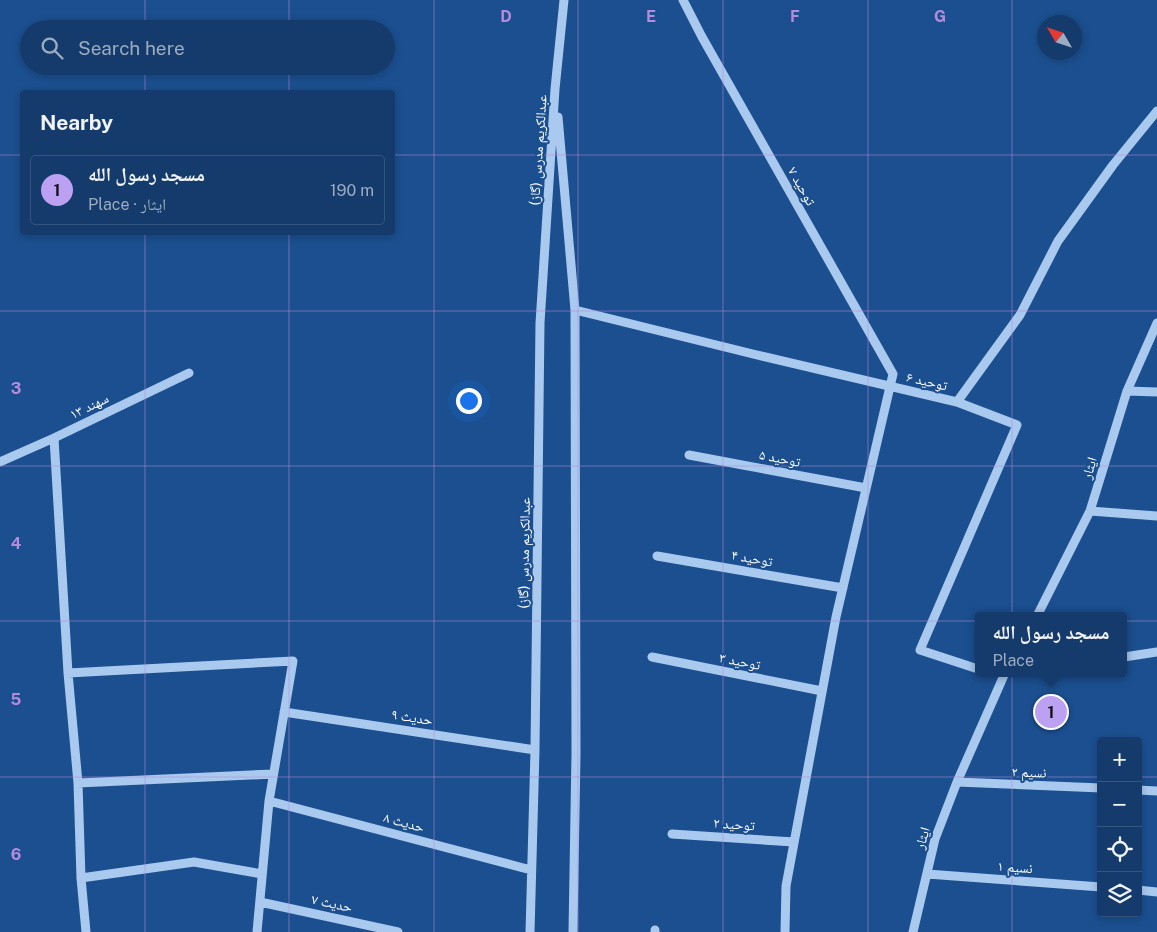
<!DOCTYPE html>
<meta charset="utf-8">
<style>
:root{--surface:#143b6b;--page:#1d4271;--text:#f1f3f6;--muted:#9dadc1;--line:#33557e;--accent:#bca0f2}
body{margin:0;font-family:"Public Sans","Noto Naskh Arabic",sans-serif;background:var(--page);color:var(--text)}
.controls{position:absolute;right:15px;bottom:15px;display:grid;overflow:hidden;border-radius:5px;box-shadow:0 2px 8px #0003}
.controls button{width:45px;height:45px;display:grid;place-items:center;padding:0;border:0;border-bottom:1px solid var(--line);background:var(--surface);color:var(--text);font:25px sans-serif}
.compass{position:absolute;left:1037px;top:15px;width:45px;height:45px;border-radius:50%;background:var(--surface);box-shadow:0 2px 8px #0003;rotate:309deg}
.you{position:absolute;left:468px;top:400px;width:18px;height:18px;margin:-12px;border:4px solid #fff;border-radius:50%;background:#1a73e8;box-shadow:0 0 0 8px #1a73e833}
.badge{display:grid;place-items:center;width:32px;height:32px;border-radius:50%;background:var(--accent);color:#111;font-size:16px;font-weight:700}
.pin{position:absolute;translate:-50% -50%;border:2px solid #fff;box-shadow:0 1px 5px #0006}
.popup{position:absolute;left:975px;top:612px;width:152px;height:65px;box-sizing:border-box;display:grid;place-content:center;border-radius:5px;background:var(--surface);filter:drop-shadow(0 1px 4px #0005);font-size:16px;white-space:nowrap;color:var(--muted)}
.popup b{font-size:19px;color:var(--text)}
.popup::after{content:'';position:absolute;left:50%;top:100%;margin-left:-10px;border:10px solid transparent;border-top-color:var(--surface)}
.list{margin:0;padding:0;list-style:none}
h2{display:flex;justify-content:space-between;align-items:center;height:65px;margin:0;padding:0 20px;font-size:21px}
h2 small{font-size:16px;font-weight:400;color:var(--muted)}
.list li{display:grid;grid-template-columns:32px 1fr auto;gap:15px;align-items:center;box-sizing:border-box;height:70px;margin:0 10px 10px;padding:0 10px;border:1px solid var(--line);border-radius:5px}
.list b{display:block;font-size:19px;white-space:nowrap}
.list p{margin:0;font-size:16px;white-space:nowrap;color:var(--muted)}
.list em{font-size:16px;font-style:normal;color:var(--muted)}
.icon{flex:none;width:28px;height:28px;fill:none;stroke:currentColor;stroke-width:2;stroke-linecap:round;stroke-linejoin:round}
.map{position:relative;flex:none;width:1157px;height:932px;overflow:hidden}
.search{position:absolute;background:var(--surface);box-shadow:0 2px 8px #0003;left:20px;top:20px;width:375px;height:55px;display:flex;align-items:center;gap:12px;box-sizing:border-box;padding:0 18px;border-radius:28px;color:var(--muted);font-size:19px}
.panel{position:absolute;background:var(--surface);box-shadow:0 2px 8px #0003;left:20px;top:90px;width:375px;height:145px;border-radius:5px}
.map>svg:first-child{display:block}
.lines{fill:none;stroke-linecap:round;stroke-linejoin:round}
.minor{stroke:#a9c9ee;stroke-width:9}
.grid{fill:none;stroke:#b68bdc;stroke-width:1;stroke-opacity:0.55}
.labels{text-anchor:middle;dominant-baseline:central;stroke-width:4;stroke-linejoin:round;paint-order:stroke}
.street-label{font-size:14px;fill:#fff;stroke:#1b4f8f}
.grid-label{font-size:16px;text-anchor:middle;font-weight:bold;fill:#b68bdc;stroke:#1b4f8f;stroke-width:4;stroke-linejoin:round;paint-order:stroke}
</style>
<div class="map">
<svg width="1157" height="932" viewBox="0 0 1157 932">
<rect width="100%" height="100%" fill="#1b4f8f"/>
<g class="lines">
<!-- minor -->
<path class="minor" d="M683,0L702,37L893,374L836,617L786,886L785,932
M558,117L575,310L576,753L573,932
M575,310L753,354L957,402L1020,315L1058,241L1113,165L1157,111
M1127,391L1157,392
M957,402L1017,425L920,650L978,669
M54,438L68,673L78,783L81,878L86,932
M689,455L866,488
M0,462L54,438L189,373
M1090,511L1157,516
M657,556L843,588
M1037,616L1090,511L1127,391L1157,323
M652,657L822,691
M1124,657L1157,652
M68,673L293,661L269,801L257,932
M284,712L535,750
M957,782L1101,788
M78,783L273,774
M1138,790L1157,791
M269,801L531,870
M672,834L794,842
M927,874L1101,887
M81,878L194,862L262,874
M1138,890L1157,892
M260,902L398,932
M655,930V932
M530,932L535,750L540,323L555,89L564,0
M913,932L935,839L957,782L1005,673"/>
</g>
<!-- grid -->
<path class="grid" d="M145,0V29M289,0V29M434,0V932M578,0V932M723,0V932M868,0V932M1012,0V932M145,66V92M289,66V92M0,155H22M392,155H1157M145,232V932M289,232V932M0,311H1157M0,466H1157M0,621H1157M0,777H1101M1138,777H1157"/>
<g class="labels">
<!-- street labels -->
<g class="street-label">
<text transform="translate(538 150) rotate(-86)">عبدالکریم مدرس (گاز)</text>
<text transform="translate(802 186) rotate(61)">توحید ۷</text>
<text transform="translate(927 381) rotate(13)">توحید ۶</text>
<text transform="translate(89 406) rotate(-26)">سهند ۱۳</text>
<text transform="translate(780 458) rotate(11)">توحید ۵</text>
<text transform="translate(1089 468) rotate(-73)">ایثار</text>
<text transform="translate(524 553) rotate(-89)">عبدالکریم مدرس (گاز)</text>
<text transform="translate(752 558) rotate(10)">توحید ۴</text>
<text transform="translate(740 661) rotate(11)">توحید ۳</text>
<text transform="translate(412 717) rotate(9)">حدیث ۹</text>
<text transform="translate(1029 772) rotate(2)">نسیم ۲</text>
<text transform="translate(404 822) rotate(15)">حدیث ۸</text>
<text transform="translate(734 824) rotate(4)">توحید ۲</text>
<text transform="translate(922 838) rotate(-73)">ایثار</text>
<text transform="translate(1015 867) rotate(4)">نسیم ۱</text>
<text transform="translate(332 903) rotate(12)">حدیث ۷</text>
</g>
</g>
<g class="grid-label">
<text x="506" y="22">D</text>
<text x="651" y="22">E</text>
<text x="795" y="22">F</text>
<text x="940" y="22">G</text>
<text x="16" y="394">3</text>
<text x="16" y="549">4</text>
<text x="16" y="705">5</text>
<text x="16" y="860">6</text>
</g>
</svg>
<div class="controls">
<button>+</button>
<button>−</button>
<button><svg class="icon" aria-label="locate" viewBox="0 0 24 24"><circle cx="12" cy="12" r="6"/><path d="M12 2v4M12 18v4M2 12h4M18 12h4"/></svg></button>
<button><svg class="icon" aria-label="layers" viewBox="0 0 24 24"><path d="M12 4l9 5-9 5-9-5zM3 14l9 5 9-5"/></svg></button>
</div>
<svg class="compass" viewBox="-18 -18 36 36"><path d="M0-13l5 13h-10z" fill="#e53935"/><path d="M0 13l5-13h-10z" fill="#9dadc1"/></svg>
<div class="you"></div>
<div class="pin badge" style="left:1051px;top:712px">1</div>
<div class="popup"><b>مسجد رسول الله</b>Place</div>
<div class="search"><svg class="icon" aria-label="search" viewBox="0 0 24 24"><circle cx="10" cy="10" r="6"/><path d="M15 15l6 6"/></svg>Search here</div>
<section class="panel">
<h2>Nearby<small></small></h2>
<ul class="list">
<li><span class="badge">1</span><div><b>مسجد رسول الله</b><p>Place · ایثار</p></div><em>190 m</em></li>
</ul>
</section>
</div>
